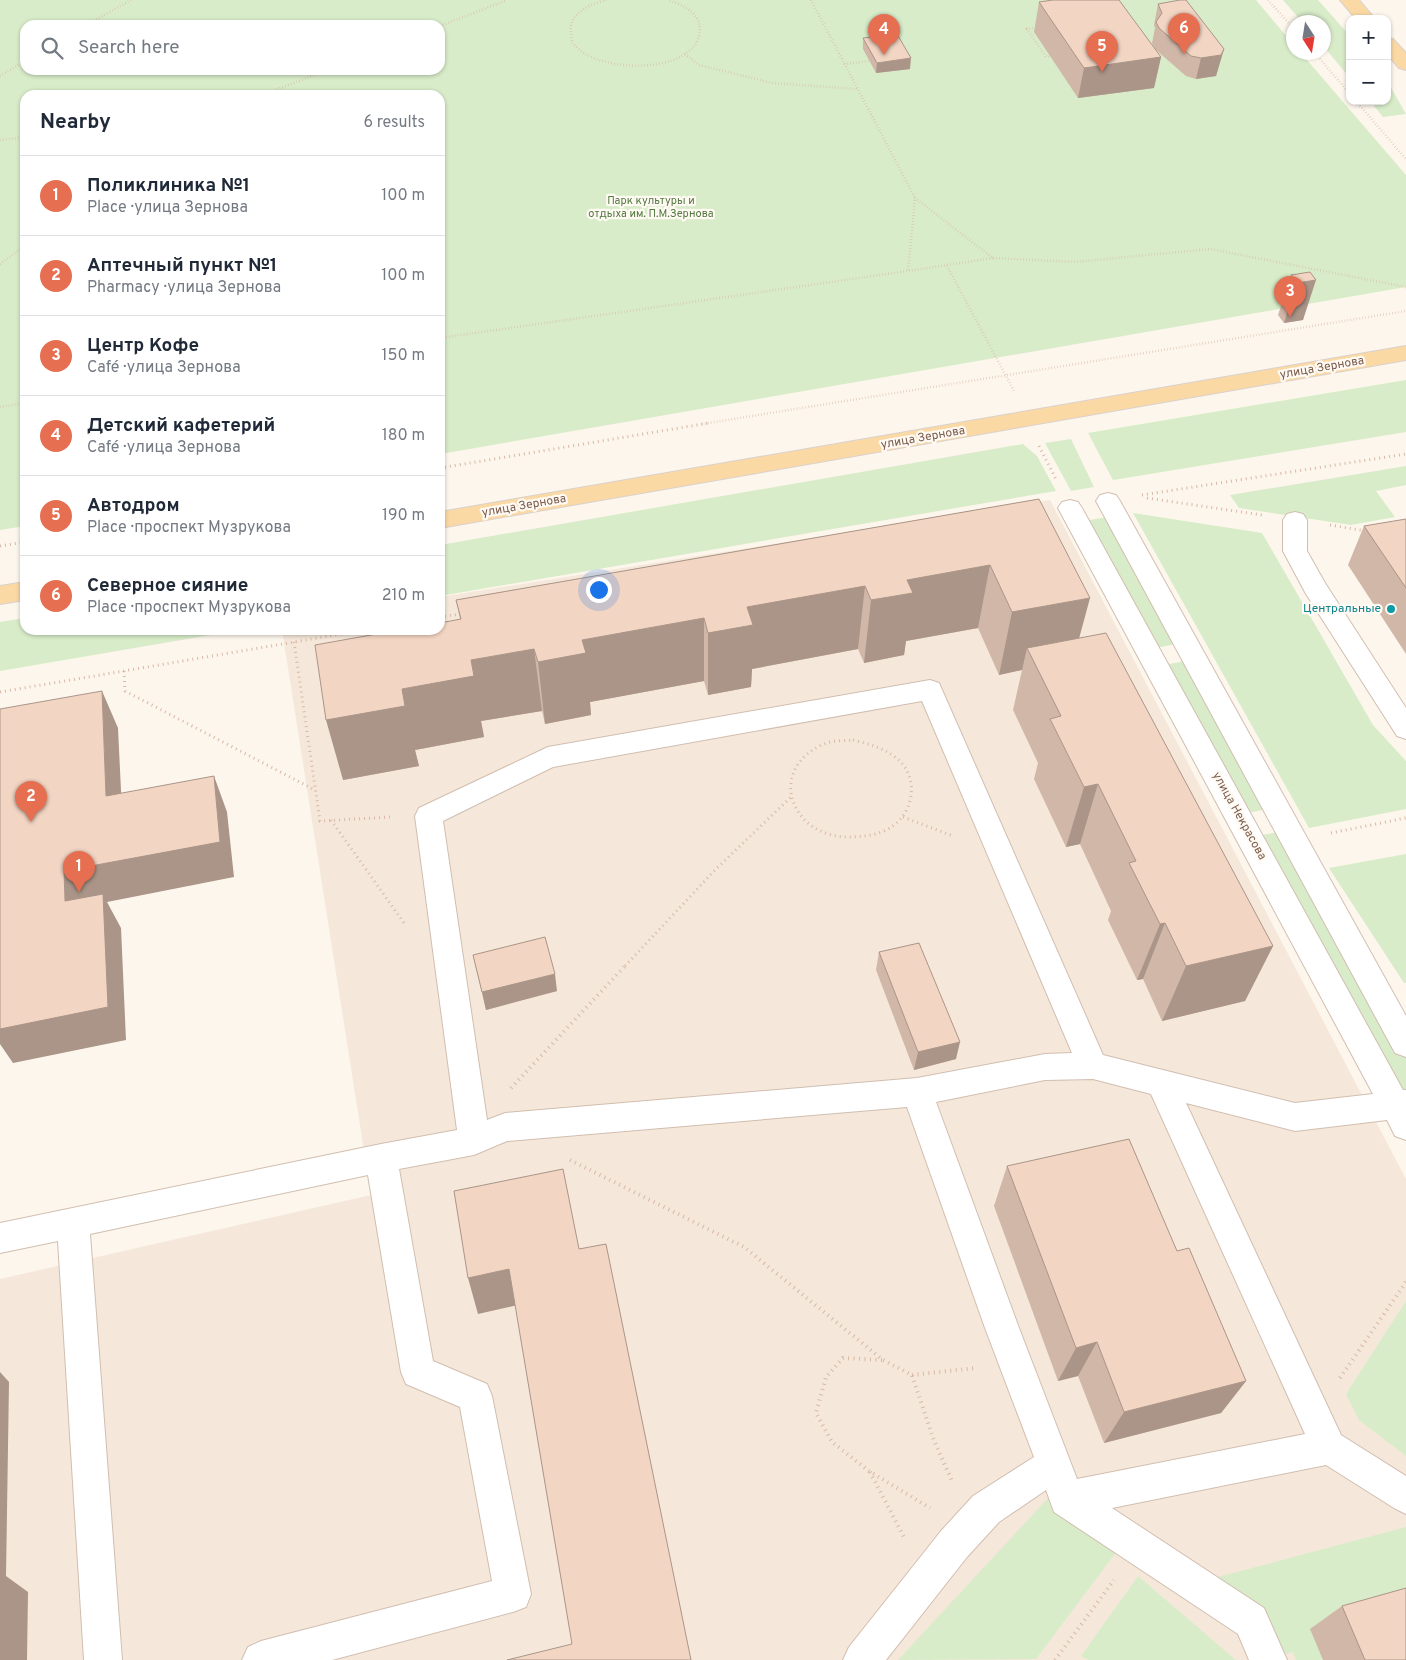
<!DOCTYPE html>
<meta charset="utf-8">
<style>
:root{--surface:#fff;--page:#f6f6f7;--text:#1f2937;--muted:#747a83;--line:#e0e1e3;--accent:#e76f51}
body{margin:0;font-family:Overpass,sans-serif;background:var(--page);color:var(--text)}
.controls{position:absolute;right:15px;top:15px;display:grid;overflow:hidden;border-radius:10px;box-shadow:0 1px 4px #0004}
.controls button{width:45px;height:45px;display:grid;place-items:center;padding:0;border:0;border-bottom:1px solid var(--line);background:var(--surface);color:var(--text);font:25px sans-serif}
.compass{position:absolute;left:1286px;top:15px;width:45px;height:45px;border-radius:50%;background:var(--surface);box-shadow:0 1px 4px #0004;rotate:168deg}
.you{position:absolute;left:598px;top:589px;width:18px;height:18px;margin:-12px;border:4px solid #fff;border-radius:50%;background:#1a73e8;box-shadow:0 0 0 8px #1a73e833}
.badge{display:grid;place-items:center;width:32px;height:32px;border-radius:50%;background:var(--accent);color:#fff;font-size:16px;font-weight:700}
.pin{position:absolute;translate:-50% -41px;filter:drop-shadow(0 1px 2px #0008)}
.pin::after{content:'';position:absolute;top:26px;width:18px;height:15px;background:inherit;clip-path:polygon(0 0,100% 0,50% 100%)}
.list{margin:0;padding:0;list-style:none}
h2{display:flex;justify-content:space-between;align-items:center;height:65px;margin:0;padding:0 20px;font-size:21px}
h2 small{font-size:16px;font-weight:400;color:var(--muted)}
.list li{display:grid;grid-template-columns:32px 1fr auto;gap:15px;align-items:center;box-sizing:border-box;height:80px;padding:0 20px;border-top:1px solid var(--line)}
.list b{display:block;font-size:19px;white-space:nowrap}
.list p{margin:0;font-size:16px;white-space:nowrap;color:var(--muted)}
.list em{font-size:16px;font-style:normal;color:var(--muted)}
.icon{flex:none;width:28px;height:28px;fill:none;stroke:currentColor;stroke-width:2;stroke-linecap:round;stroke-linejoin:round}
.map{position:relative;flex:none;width:1406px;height:1660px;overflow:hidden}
.search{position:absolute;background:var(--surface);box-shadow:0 1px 4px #0004;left:20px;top:20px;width:425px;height:55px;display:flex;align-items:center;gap:12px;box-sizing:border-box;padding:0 18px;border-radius:15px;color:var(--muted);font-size:19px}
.panel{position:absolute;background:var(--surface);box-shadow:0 1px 4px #0004;left:20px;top:90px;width:425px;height:545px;border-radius:15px}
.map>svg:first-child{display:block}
.residential{fill:#f5e8da}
.green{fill:#d8ecc9;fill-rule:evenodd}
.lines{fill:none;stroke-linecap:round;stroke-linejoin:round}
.minor-casing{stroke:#d1beb0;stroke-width:2}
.major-casing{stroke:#dad1cd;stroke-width:2}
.path-far2{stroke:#d9b8a5;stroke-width:2.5;stroke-dasharray:0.5 2.5;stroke-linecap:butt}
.path-far1{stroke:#d9b8a5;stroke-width:3;stroke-dasharray:1 4;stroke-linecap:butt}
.path{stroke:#d9b8a5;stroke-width:4;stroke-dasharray:1 4.5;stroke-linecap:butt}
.minor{fill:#fff;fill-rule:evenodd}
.major{fill:#fbd9a5;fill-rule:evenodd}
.wall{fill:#d1b7a8}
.shaded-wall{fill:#aa9588}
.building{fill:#f3d5c3;stroke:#aa9588}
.culture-dot{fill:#0f9aa8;stroke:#fffaf3;stroke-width:2}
.labels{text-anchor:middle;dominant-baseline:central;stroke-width:4.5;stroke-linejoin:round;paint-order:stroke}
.far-park-label{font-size:11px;fill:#537a41;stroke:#fffaf3}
.street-label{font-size:12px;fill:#7a5c4d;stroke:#fffaf3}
.culture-label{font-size:12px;fill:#0d838f;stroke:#fffaf3;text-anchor:end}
</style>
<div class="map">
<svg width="1406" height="1660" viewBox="0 0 1406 1660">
<rect width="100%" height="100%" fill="#fdf6ec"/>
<!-- residential -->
<path class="residential" d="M1050,500L1406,1179V1660H0V1279L371,1195L282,630H440V597Z"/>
<!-- green -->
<path class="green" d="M0,0H1256L1293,44L1294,52L1301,53L1406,175V287L440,454V95H25V526L0,530ZM25,25H440V70H25Z
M1283,0H1318L1350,36V78L1324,47V22H1302Z
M1387,83L1390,86L1406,114L1383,117L1370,101H1387Z
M1406,380V432L1113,480L1088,433Z
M1071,439L1094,487L1071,491L1045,443Z
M1023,444L1037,456L1056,491L440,596V545Z
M1406,466V485L1376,491L1395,517L1351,525L1239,508L1230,495Z
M1133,513L1262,533L1373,725L1406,761V809L1309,828Z
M1113,516L1182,643L1155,648L1084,521Z
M25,618V630H240L0,671V622Z
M1190,660L1271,808L1244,814L1164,665Z
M1284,831L1406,1053V1096L1256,836Z
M1406,854V983H1404L1329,868Z
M1406,1301V1456L1359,1420L1346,1394Z
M1048,1498L1120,1547L1036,1659L898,1660Z
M1406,1527V1660H1296L1293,1652L1271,1658L1203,1581Z
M1138,1576L1236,1660H1089L1081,1656Z"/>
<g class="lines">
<!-- minor casing -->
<g class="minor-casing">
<path id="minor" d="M1108,493L1116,495L1120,501L1406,1016V1057L1395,1053L1096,501L1100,495Z
M1070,500L1078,502L1082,508L1403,1090H1406V1140L1395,1136L1387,1120L1295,1131L1186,1103L1341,1435L1406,1476V1514L1394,1508L1326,1465L1112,1508L1264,1608L1287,1660H1249L1238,1634L1054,1512L1046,1490L999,1522L967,1557L886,1660H843L849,1647L941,1531L973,1496L1034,1457L985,1328L907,1107L507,1141L474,1155L399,1169L433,1361L487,1384L492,1396L531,1594L526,1607L513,1612L332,1660H242L248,1647L261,1641L492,1581L460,1407L406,1384L401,1372L368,1175L90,1234L122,1660H84L58,1241L0,1253V1223L381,1144L457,1130L415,816L419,808L548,747L930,680L939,683L1103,1055L1295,1103L1373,1094L1058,508L1062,502ZM922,701L1072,1053L1045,1054L917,1078L505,1113L487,1120L443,821L553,767ZM1093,1079L1151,1094L1305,1434L1077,1479L1019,1328L936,1102L1045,1080Z
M1295,512L1303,514L1307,520V551L1325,583L1406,708V739L1397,736L1306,594L1283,551V520L1287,514Z"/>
</g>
<!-- major casing -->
<g class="major-casing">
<path id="major" d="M1340,0H1359L1375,19H1356Z
M1387,38L1393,39L1406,53V70L1399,68L1387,54Z
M1406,346V360L440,528V512Z
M25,582V600L0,604V586Z"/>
</g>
<!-- path-far2 -->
<path class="path-far2" d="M606,0C594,3 573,11 571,26C570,31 572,38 572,43C577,47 582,53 587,55C613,68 656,70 682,56C690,51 697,45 699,36C704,15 686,6 668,0
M811,0L915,198
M1268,0L1294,29
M86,25L131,0
M440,26L507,0
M1039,27L1027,29L1046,57L1050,56
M1314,52L1350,94
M685,54L699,65L772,83L857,89
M844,64L869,61
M0,76L25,61
M263,95L327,70
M1356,101L1406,159
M0,140L25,137
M915,198L993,258L908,271Z
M993,258L1075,262L1210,249L1406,287
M0,264L25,246
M947,266L1014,391
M440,338L908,271
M0,407L25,403
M702,424L1406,311"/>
<!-- path-far1 -->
<path class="path-far1" d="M1039,446L1057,481
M440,468L709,423
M1142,495L1406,454
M1147,498L1262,515
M1330,525L1366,531
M0,546L25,542
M440,617L461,614
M294,642L320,821L391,817
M124,671L125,691L315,790
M0,692L365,630
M853,740C868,744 882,747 895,757C922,777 914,818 884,831C872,836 860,837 847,837C831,837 813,830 803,818C777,788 795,752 830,742C838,740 846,741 853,740Z
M903,817L953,836
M331,820L404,923
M1331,833L1406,818
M625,966L716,869L791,797"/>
<!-- path -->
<path class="path" d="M511,1088L626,965
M570,1160L744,1247L883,1360L912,1375L934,1441L953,1483
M882,1360L843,1358L826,1377L816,1413L832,1442L869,1471L930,1508
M912,1375L976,1368
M1340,1378L1406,1282
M870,1472L905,1539
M1055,1660L1114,1580"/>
<!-- minor -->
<use href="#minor" class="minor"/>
<!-- major -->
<use href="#major" class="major"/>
</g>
<!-- wall -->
<path class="wall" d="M1039,2L1161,57L1154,88L1078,98L1034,32Z
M1158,4L1224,49L1216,76L1196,79L1186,76L1155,49L1152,43L1155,28L1154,25Z
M863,38L910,69L876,73L863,49Z
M1310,272L1303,320L1284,323L1278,315L1291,275Z
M1039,499L1079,638L1273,946L1245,1001L1162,1021L1143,979L1137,980L1108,920L1111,911L1080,844L1066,847L1034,779L1038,763L1013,710L1022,670L999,675L978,628L906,641L904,655L864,663L858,649L752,669L751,687L708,695L704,681L590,702L591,715L545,724L542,711L481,721L484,737L415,750L419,766L343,780L460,619L456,600Z
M1406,519V654L1348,565L1364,526Z
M879,952L956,1059L914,1070L876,970Z
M473,955L557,991L486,1010Z
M1007,1166L1177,1251L1246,1381L1221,1413L1104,1443L1078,1376L1058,1381L994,1206Z
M1342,1606L1406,1660H1323L1310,1629Z"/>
<!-- shaded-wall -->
<path class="shaded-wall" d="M1224,49L1216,76L1196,79L1201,58Z
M1161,57L1154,88L1078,98L1084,68Z
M911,58L910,69L876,73L877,63Z
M1316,280L1303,320L1284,323L1297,283Z
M990,565L978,628L906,641L904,655L864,663L871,600L907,580Z
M865,586L858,649L752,669L751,687L708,695V633L747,607Z
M1090,598L1073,661L1027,648L1022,670L999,675L1012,612Z
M704,618V681L590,702L591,715L545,724L538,662L582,640Z
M534,649L542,711L481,721L484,737L415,750L419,766L343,780L326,720L471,660Z
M102,691L118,728L123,832L106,796Z
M214,776L227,812L234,877L107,902L121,928L126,1040L13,1063L0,1044V1029L65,901L64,871Z
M1098,784L1080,844L1066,847L1084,787Z
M1165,923L1143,979L1137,980L1160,924Z
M1273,946L1245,1001L1162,1021L1186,966Z
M555,974L557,991L486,1010L482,992Z
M960,1042L956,1059L914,1070L918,1052Z
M509,1269L518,1305L478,1314L468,1278Z
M1097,1342L1078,1376L1058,1381L1076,1348Z
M0,1372L9,1382L6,1576L28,1592L27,1660H0Z
M1246,1381L1221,1413L1104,1443L1124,1412Z"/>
<!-- building -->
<path class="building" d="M1053,0H1119L1161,57L1084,68L1039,2Z
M1180,0H1186L1224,49L1221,55L1201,58L1191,56L1159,28L1156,22L1162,13L1158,4Z
M897,34L911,58L877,63L863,38Z
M1310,272L1316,280L1297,283L1291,275Z
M1039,499L1090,598L1012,612L990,565L907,580L913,593L871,600L865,586L747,607L753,625L708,633L704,618L582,640L586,653L538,662L534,649L471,660L474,676L402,689L405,706L326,720L315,645L399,630H440V623L461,619L456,600Z
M1406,519V588L1364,526Z
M1106,633L1273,946L1186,966L1165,923L1160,924L1129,863L1136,861L1098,784L1084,787L1050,719L1061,716L1027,648Z
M102,691L106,796L214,776L220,842L64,871L65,901L103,894L108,1007L0,1029V709Z
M545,937L555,974L482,992L473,955Z
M919,943L960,1042L918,1052L879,952Z
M1129,1139L1177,1251L1189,1248L1246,1381L1124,1412L1097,1342L1076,1348L1007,1166Z
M563,1169L579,1249L606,1244L691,1660H507L572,1644L509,1269L468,1278L454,1191Z
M1406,1588V1660H1365L1342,1606Z"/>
<!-- markers -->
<circle class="culture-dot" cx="1391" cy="609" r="5"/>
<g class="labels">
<!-- far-park labels -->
<g class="far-park-label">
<text x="651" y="201">Парк культуры и<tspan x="651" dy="13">отдыха им. П.М.Зернова</tspan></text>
</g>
<!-- street labels -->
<g class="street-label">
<text transform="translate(1322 368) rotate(-10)">улица Зернова</text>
<text transform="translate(923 438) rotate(-10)">улица Зернова</text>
<text transform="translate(524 506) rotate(-10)">улица Зернова</text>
<text transform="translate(1239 816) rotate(61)">улица Некрасова</text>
</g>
<!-- culture labels -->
<g class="culture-label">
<text x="1381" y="609">Центральные</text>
</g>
</g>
</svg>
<div class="controls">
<button>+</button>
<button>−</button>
</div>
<svg class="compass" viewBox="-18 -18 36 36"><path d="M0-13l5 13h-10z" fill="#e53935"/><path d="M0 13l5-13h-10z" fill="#747a83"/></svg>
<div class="you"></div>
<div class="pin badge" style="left:79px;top:892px">1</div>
<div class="pin badge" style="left:31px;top:822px">2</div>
<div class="pin badge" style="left:1290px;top:317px">3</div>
<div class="pin badge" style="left:884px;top:55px">4</div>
<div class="pin badge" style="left:1102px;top:72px">5</div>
<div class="pin badge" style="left:1184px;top:54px">6</div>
<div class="search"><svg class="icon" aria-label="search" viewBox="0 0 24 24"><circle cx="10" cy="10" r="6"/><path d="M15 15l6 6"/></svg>Search here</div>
<section class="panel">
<h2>Nearby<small>6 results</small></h2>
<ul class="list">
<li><span class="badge">1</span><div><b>Поликлиника №1</b><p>Place · улица Зернова</p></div><em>100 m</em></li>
<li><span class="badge">2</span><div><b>Аптечный пункт №1</b><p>Pharmacy · улица Зернова</p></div><em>100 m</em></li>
<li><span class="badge">3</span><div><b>Центр Кофе</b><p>Café · улица Зернова</p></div><em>150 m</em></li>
<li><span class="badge">4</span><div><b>Детский кафетерий</b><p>Café · улица Зернова</p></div><em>180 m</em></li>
<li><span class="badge">5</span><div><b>Автодром</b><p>Place · проспект Музрукова</p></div><em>190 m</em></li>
<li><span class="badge">6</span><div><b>Северное сияние</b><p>Place · проспект Музрукова</p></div><em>210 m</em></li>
</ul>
</section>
</div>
